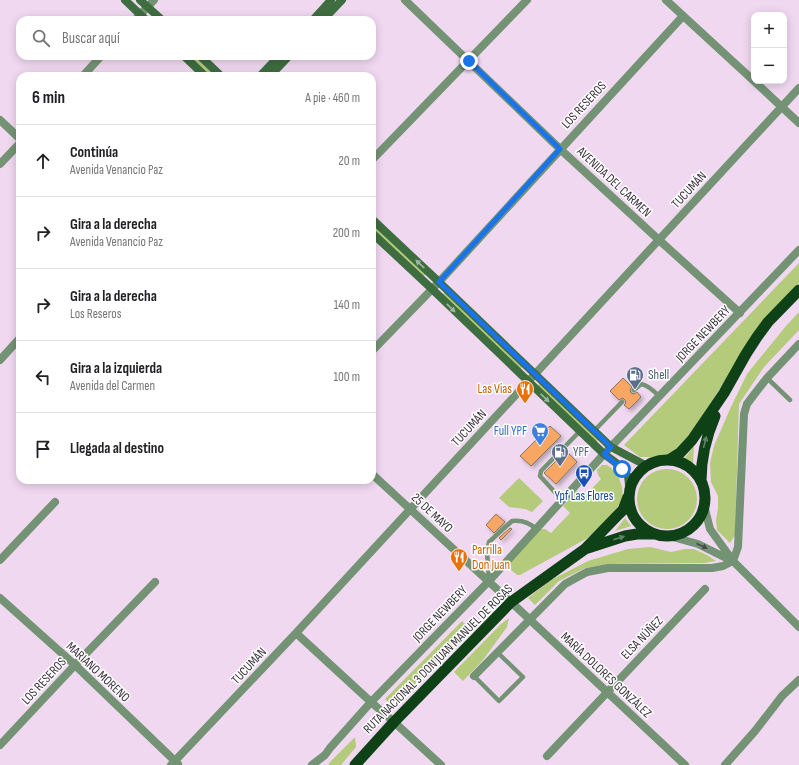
<!DOCTYPE html>
<html lang="es">
<meta charset="utf-8">
<style>
:root{--surface:#fff;--page:#f2f2f2;--text:#202124;--muted:#757577;--line:#e0e0e0}
body{margin:0;font-family:"Sofia Sans Condensed",sans-serif;background:var(--page);color:var(--text)}
.controls{position:absolute;right:12px;top:12px;display:grid;overflow:hidden;border-radius:8px;box-shadow:0 2px 10px #0003}
.controls button{width:36px;height:36px;display:grid;place-items:center;padding:0;border:0;border-bottom:1px solid var(--line);background:var(--surface);color:var(--text);font:20px sans-serif}
.stop{position:absolute;width:12px;height:12px;margin:-9px;border:3px solid #1a73e8;border-radius:50%;background:#fff}
.stop.end{background:#1a73e8;border-color:#fff;box-shadow:0 1px 4px #0008}
.list{margin:0;padding:0;list-style:none}
h2{display:flex;justify-content:space-between;align-items:center;height:52px;margin:0;padding:0 16px;font-size:17px}
h2 small{font-size:13px;font-weight:400;color:var(--muted)}
.list li{display:grid;grid-template-columns:26px 1fr auto;gap:12px;align-items:center;box-sizing:border-box;height:72px;padding:0 16px;border-top:1px solid var(--line)}
.list b{display:block;font-size:15px;white-space:nowrap}
.list p{margin:0;font-size:13px;white-space:nowrap;color:var(--muted)}
.list em{font-size:13px;font-style:normal;color:var(--muted)}
.icon{flex:none;width:22px;height:22px;fill:none;stroke:currentColor;stroke-width:2;stroke-linecap:round;stroke-linejoin:round}
.map{position:relative;flex:none;width:799px;height:765px;overflow:hidden}
.search{position:absolute;background:var(--surface);box-shadow:0 2px 10px #0003;left:16px;top:16px;width:360px;height:44px;display:flex;align-items:center;gap:10px;box-sizing:border-box;padding:0 14px;border-radius:12px;color:var(--muted);font-size:15px}
.panel{position:absolute;background:var(--surface);box-shadow:0 2px 10px #0003;left:16px;top:72px;width:360px;height:412px;border-radius:12px}
.map>svg:first-child{display:block}
.green{fill:#b3cb7b}
.building{fill:#f7a763;stroke:#8b735f;filter:url(#shadow)}
.lines{fill:none;stroke-linecap:round;stroke-linejoin:round}
.service{stroke:#749374;stroke-width:4.5}
.minor{stroke:#749374;stroke-width:8}
.tertiary{stroke:#749374;stroke-width:8}
.secondary{stroke:#3e6d40;stroke-width:8}
.trunk{stroke:#0e4216;stroke-width:11}
.oneway{fill:#9eb6a0}
.oneway2{fill:#628468}
.oneway3{fill:#484948}
.route{stroke:#1a73e8;stroke-width:5}
.labels{text-anchor:middle;dominant-baseline:central;stroke-width:3;stroke-linejoin:round;paint-order:stroke}
.street-label{font-size:13px;fill:#39303a;stroke:#fff}
.service-label{font-size:13px;fill:#4e5e75;stroke:#fff;text-anchor:start}
.food-label{font-size:13px;fill:#c56008;stroke:#fff;text-anchor:end}
.shop-label{font-size:13px;fill:#366cbe;stroke:#fff;text-anchor:end}
.transit-label{font-size:13px;fill:#164399;stroke:#fff}
</style>
<div class="map">
<svg width="799" height="765" viewBox="0 0 799 765">
<defs>
<filter id="shadow"><feDropShadow dx="2.5" dy="2.5" stdDeviation="2" flood-color="#0004"/></filter>
</defs>
<rect width="100%" height="100%" fill="#f0d8f1"/>
<!-- green -->
<path class="green" d="M187,56H194L215,76H208Z
M372,223L426,274L423,277L372,229Z
M799,263V283L772,311L743,353L685,442L674,452L663,456L654,457H640L624,445Z
M445,292L523,366L520,370L442,295Z
M799,312V330L764,367L739,404L735,535L730,543L717,530L716,521L718,508V496L711,482L710,463L714,446L730,409L747,374L786,326Z
M541,383L598,440L595,443L537,386Z
M694,446L693,463L684,459Z
M602,465H607L611,468L619,478L622,487L623,497L616,510L607,521L586,539L520,575H517L510,569L509,564L541,529H545L551,533L570,513L563,506L577,490L584,497L601,479L598,475L597,470Z
M637 499a30 30 0 1 1 60 0a30 30 0 1 1-60 0Z
M519,478L543,501L532,512L525,509L509,507L499,498Z
M625,518L631,526L615,531Z
M650,547L671,552L685,549H694L707,555L716,561L705,563L609,564L585,568L559,581L535,605L528,598L551,580L588,561L628,549Z
M509,618L507,627L483,660L463,681L454,672L501,624Z
M462,621L469,628L393,707L385,699Z
M355,737L356,747L341,765H328L331,761Z"/>
<!-- building -->
<path class="building" d="M623,378L632,387L630,390L631,393L634,394L637,392L641,397L629,409L624,405L626,403L625,400L623,398L619,400L610,391Z
M550,426L561,436L531,466L520,456Z
M566,451L577,462L556,484L544,473Z
M496,514L505,522L494,533L486,525Z
M510,528L512,529L501,540L499,538Z"/>
<g class="lines">
<!-- service -->
<path class="service" d="M767,378L790,400
M634,390L641,384C648,385 654,391 659,396
M594,431L622,402
M562,500L540,476L541,471L580,431
M489,581L487,552L489,542L512,521C521,520 529,522 536,529
M474,676L499,701L523,677L497,652"/>
<!-- minor -->
<path class="minor" d="M666,0L754,81
M135,20L154,0
M83,76L101,56
M754,81L799,123
M0,120L20,139
M372,160L527,0
M0,164L20,143
M372,351L439,282L683,16
M372,474L511,602L685,765
M704,505L710,529L733,561L799,627
M669,536L698,544L732,561
M0,560L55,502
M0,598L75,665L178,764
M296,633L371,702L394,722L441,765
M474,676L565,584L587,572L608,568H712L723,566L733,561L738,547L744,414L747,404L753,396L767,378L799,344
M0,745L75,665L155,582
M547,756L705,589
M171,765L296,633L799,88
M312,765L325,755L330,748L371,702L489,581L604,454L799,250
M725,765L755,731L782,696L799,680"/>
<!-- tertiary -->
<path class="tertiary" d="M405,0L560,149L659,240L740,313
M0,360L20,338"/>
<!-- secondary -->
<path class="secondary" d="M125,0L146,20
M140,0L162,20
M313,20L331,0
M323,20L342,0
M184,56L205,76
M200,56L221,76
M260,76L279,56
M270,76L289,56
M372,219L439,282L611,447L647,466
M372,233L432,289L604,454C612,460 624,467 628,477C629,481 629,486 629,491"/>
<!-- trunk -->
<path class="trunk" d="M669,460L680,453L692,440L724,393L746,354L757,337L768,322L799,290
M629 498a38 38 0 1 1 76 0a38 38 0 1 1-76 0Z
M701,481C701,458 706,437 715,416
M588,548L625,536L637,534H652
M355,765L394,722L511,602L585,549L617,516L623,510L628,497"/>
</g>
<!-- one-way arrows -->
<defs><path id="oneway-solid" d="M-6-.8H1V-3.2L6.5 0L1 3.2V.8H-6Z"/></defs>
<g class="oneway">
<use href="#oneway-solid" transform="translate(420 264) rotate(-137)"/>
<use href="#oneway-solid" transform="translate(451 308) rotate(44)"/>
<use href="#oneway-solid" transform="translate(545 398) rotate(44)"/>
</g>
<g class="oneway2">
<use href="#oneway-solid" transform="translate(705 442) rotate(-76)"/>
<use href="#oneway-solid" transform="translate(619 538) rotate(-18)"/>
</g>
<use class="oneway3" href="#oneway-solid" transform="translate(702 546) rotate(24)"/>
<g class="lines">
<!-- route -->
<path class="route" d="M469,61L560,149L439,282L611,447L604,454L622,469"/>
</g>
<!-- icons -->
<defs>
<g id="fuel-pin" transform="scale(0.9)"><path d="M0 17L-7.5 6A9.5 9.5 0 1 1 7.5 6Z" fill="#5c6f8a" stroke="#fff"/><path d="M-5.5-6h7V0h2V4h1.3V-2.5L3-4.5l.8-.8L6-3V5H2.5V1h-1V6h-7ZM-4.2-4.7v3.2H.2V-4.7Z" fill="#fff"/></g>
<g id="restaurant-pin" transform="scale(0.9)"><path d="M0 17L-7.5 6A9.5 9.5 0 1 1 7.5 6Z" fill="#e8710a" stroke="#fff"/><path d="M-5-6h1v4h1v-4h1v4h1v-4h1v5L-1.5 .5V6h-2V.5L-5-1ZM5-6V6H3V1.5H1.5Q1.5-4 5-6Z" fill="#fff"/></g>
<g id="supermarket-pin" transform="scale(0.9)"><path d="M0 17L-7.5 6A9.5 9.5 0 1 1 7.5 6Z" fill="#3f7fe0" stroke="#fff"/><path d="M-6-5.5h2.5l.6 2H6L4.5 2H-2.5L-4.4-4H-6ZM-1.5 3.2a1.3 1.3 0 1 0 .1 0ZM3 3.2a1.3 1.3 0 1 0 .1 0Z" fill="#fff"/></g>
<g id="bus-pin" transform="scale(0.9)"><path d="M0 17L-7.5 6A9.5 9.5 0 1 1 7.5 6Z" fill="#1a4fb4" stroke="#fff"/><path d="M-5-6H5V4H4V6H2V4H-2V6H-4V4H-5ZM-3.5-4V0h7V-4ZM-3.5 1.2v1.5H-2V1.2ZM2 1.2v1.5H3.5V1.2Z" fill="#fff"/></g>
</defs>
<g fill-rule="evenodd">
<use href="#fuel-pin" x="635" y="375"/>
<use href="#restaurant-pin" x="525" y="389"/>
<use href="#supermarket-pin" x="540" y="431"/>
<use href="#fuel-pin" x="560" y="452"/>
<use href="#bus-pin" x="584" y="473"/>
<use href="#restaurant-pin" x="459" y="557"/>
</g>
<g class="labels">
<!-- street labels -->
<g class="street-label">
<text transform="translate(584 105) rotate(-47)">LOS RESEROS</text>
<text transform="translate(614 182) rotate(43)">AVENIDA DEL CARMEN</text>
<text transform="translate(689 190) rotate(-47)">TUCUMÁN</text>
<text transform="translate(703 334) rotate(-46)">JORGE NEWBERY</text>
<text transform="translate(469 428) rotate(-47)">TUCUMÁN</text>
<text transform="translate(432 513) rotate(43)">25 DE MAYO</text>
<text transform="translate(440 614) rotate(-46)">JORGE NEWBERY</text>
<text transform="translate(642 638) rotate(-46)">ELSA NÚÑEZ</text>
<text transform="translate(438 659) rotate(-45)">RUTA NACIONAL 3 DON JUAN MANUEL DE ROSAS</text>
<text transform="translate(249 666) rotate(-47)">TUCUMÁN</text>
<text transform="translate(98 672) rotate(43)">MARIANO MORENO</text>
<text transform="translate(606 675) rotate(43)">MARÍA DOLORES GONZÁLEZ</text>
<text transform="translate(44 681) rotate(-47)">LOS RESEROS</text>
</g>
<!-- service labels -->
<g class="service-label">
<text x="648" y="375">Shell</text>
<text x="573" y="452">YPF</text>
</g>
<!-- food labels -->
<g class="food-label">
<text x="512" y="389">Las Vias</text>
<text x="472" y="550" text-anchor="start">Parrilla<tspan x="472" dy="15">Don Juan</tspan></text>
</g>
<!-- shop labels -->
<g class="shop-label">
<text x="527" y="431">Full YPF</text>
</g>
<!-- transit labels -->
<g class="transit-label">
<text x="584" y="496">Ypf Las Flores</text>
</g>
</g>
</svg>
<div class="controls">
<button>+</button>
<button>−</button>
</div>
<div class="stop" style="left:622px;top:469px"></div>
<div class="stop end" style="left:469px;top:61px"></div>
<div class="search"><svg class="icon" aria-label="search" viewBox="0 0 24 24"><circle cx="10" cy="10" r="6"/><path d="M15 15l6 6"/></svg>Buscar aquí</div>
<section class="panel">
<h2>6 min<small>A pie · 460 m</small></h2>
<ul class="list">
<li><svg class="icon" aria-label="ahead" viewBox="0 0 24 24"><path d="M12 20V5M6 11l6-6 6 6"/></svg><div><b>Continúa</b><p>Avenida Venancio Paz</p></div><em>20 m</em></li>
<li><svg class="icon" aria-label="right" viewBox="0 0 24 24"><path d="M7 20v-9h11M14 6l5 5-5 5"/></svg><div><b>Gira a la derecha</b><p>Avenida Venancio Paz</p></div><em>200 m</em></li>
<li><svg class="icon" aria-label="right" viewBox="0 0 24 24"><path d="M7 20v-9h11M14 6l5 5-5 5"/></svg><div><b>Gira a la derecha</b><p>Los Reseros</p></div><em>140 m</em></li>
<li><svg class="icon" aria-label="left" viewBox="0 0 24 24"><path d="M17 20v-9H6M10 6l-5 5 5 5"/></svg><div><b>Gira a la izquierda</b><p>Avenida del Carmen</p></div><em>100 m</em></li>
<li><svg class="icon" aria-label="arrive" viewBox="0 0 24 24"><path d="M6 21V4h12l-3 4 3 4H6"/></svg><div><b>Llegada al destino</b></div></li>
</ul>
</section>
</div>
